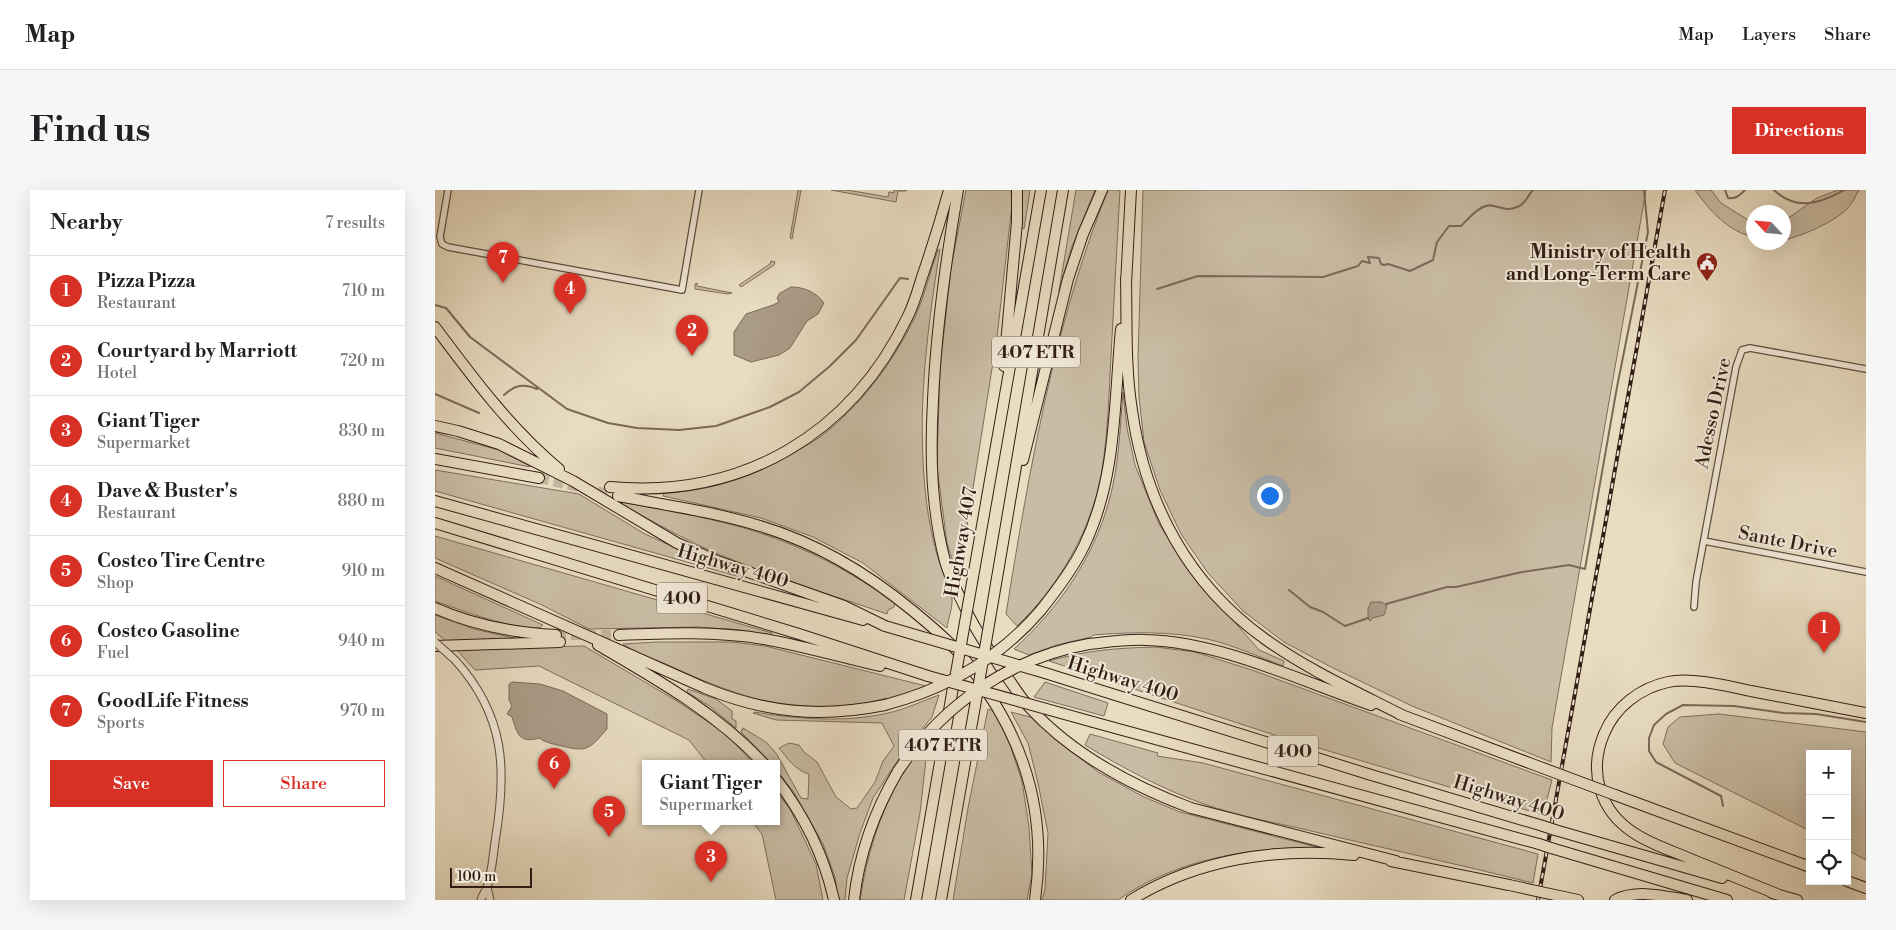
<!DOCTYPE html>
<meta charset="utf-8">
<style>
:root{--surface:#fff;--page:#f6f6f6;--text:#202124;--muted:#757577;--line:#e0e0e0;--accent:#d93025}
body{margin:0;font-family:"Libre Bodoni",serif;background:var(--page);color:var(--text)}
.controls{position:absolute;right:15px;bottom:15px;display:grid;overflow:hidden;border-radius:0px;box-shadow:0 5px 20px #0002}
.controls button{width:45px;height:45px;display:grid;place-items:center;padding:0;border:0;border-bottom:1px solid var(--line);background:var(--surface);color:var(--text);font:25px sans-serif}
.compass{position:absolute;left:1311px;top:15px;width:45px;height:45px;border-radius:50%;background:var(--surface);box-shadow:0 5px 20px #0002;rotate:296deg}
.scale{position:absolute;left:15px;bottom:12px;width:82px;box-sizing:border-box;padding-left:5px;border:2px solid #331e15;border-top:0;font-size:14px;line-height:18px;white-space:nowrap;color:#331e15;-webkit-text-stroke:4px #f0e8d7;paint-order:stroke}
.you{position:absolute;left:834px;top:305px;width:18px;height:18px;margin:-12px;border:4px solid #fff;border-radius:50%;background:#1a73e8;box-shadow:0 0 0 8px #1a73e833}
.badge{display:grid;place-items:center;width:32px;height:32px;border-radius:50%;background:var(--accent);color:#fff;font-size:16px;font-weight:700}
.pin{position:absolute;translate:-50% -41px;filter:drop-shadow(0 1px 2px #0008)}
.pin::after{content:'';position:absolute;top:26px;width:18px;height:15px;background:inherit;clip-path:polygon(0 0,100% 0,50% 100%)}
.popup{position:absolute;left:207px;top:570px;width:138px;height:65px;box-sizing:border-box;display:grid;place-content:center;border-radius:0px;background:var(--surface);filter:drop-shadow(0 1px 4px #0005);font-size:16px;white-space:nowrap;color:var(--muted)}
.popup b{font-size:19px;color:var(--text)}
.popup::after{content:'';position:absolute;left:50%;top:100%;margin-left:-10px;border:10px solid transparent;border-top-color:var(--surface)}
.list{margin:0;padding:0;list-style:none}
h2{display:flex;justify-content:space-between;align-items:center;height:65px;margin:0;padding:0 20px;font-size:21px}
h2 small{font-size:16px;font-weight:400;color:var(--muted)}
.list li{display:grid;grid-template-columns:32px 1fr auto;gap:15px;align-items:center;box-sizing:border-box;height:70px;padding:0 20px;border-top:1px solid var(--line)}
.list b{display:block;font-size:19px;white-space:nowrap}
.list p{margin:0;font-size:16px;white-space:nowrap;color:var(--muted)}
.list em{font-size:16px;font-style:normal;color:var(--muted)}
.actions{display:flex;gap:10px;padding:15px 20px}
.actions a{flex:1;padding:11px 0;border:1px solid var(--accent);border-radius:0px;text-align:center;font-size:18px;color:var(--accent)}
.actions .main{background:var(--accent);color:#fff}
.icon{flex:none;width:28px;height:28px;fill:none;stroke:currentColor;stroke-width:2;stroke-linecap:round;stroke-linejoin:round}
.map{position:relative;flex:none;width:1431px;height:710px;overflow:hidden;border-radius:0px}
header{display:flex;align-items:center;gap:30px;box-sizing:border-box;height:70px;padding:0 25px;background:var(--surface);border-bottom:1px solid var(--line)}
header strong{font-size:24px}
nav{display:flex;gap:28px;margin-inline-start:auto;font-size:18px}
.intro{display:flex;align-items:center;justify-content:space-between;box-sizing:border-box;height:120px;padding:0 30px}
h1{margin:0;font-size:35px}
.button{padding:12px 22px;border-radius:0px;background:var(--accent);color:#fff;font-size:18px;font-weight:700}
main{display:flex;gap:30px;padding:0 30px}
aside{flex:1;background:var(--surface);border-radius:0px;box-shadow:0 5px 20px #0002}
.map>svg:first-child{display:block}
.green{fill:#c9bca4;stroke:#7e6d5c}
.water{fill:#aa9b87;stroke:#7a6959}
.lines{fill:none;stroke-linecap:round;stroke-linejoin:round}
.stream{stroke:#7a6959;stroke-width:2}
.motorway-tunnel{stroke:#c4b69f;stroke-width:10;stroke-dasharray:10 5;stroke-linecap:butt}
.minor-casing{stroke:#604e40;stroke-width:8}
.tertiary-casing{stroke:#604e40;stroke-width:9}
.motorway-casing{stroke:#331e15;stroke-width:12}
.minor{stroke:#f0e8d7;stroke-width:5.5}
.tertiary{stroke:#f0e8d7;stroke-width:7}
.motorway{stroke:#e8dcc1;stroke-width:10}
.rail-casing{stroke:#331e15;stroke-width:4}
.rail{stroke:#f0e8d7;stroke-width:2;stroke-dasharray:5.5;stroke-linecap:butt}
.tertiary-bridge-casing{stroke:#604e40;stroke-width:9;stroke-linecap:butt}
.motorway-bridge-casing{stroke:#331e15;stroke-width:12;stroke-linecap:butt}
.tertiary-bridge{stroke:#f0e8d7;stroke-width:7}
.motorway-bridge{stroke:#e8dcc1;stroke-width:10}
.labels{text-anchor:middle;dominant-baseline:central;stroke-width:4;stroke-linejoin:round;paint-order:stroke}
.shield{fill:#f0e8d7;stroke:#6c5b4f;stroke-width:1}
.shield-label{font-size:18px;font-weight:bold;fill:#331e15}
.poi-label{font-size:19px;font-weight:bold;fill:#331e15;stroke:#f0e8d7;text-anchor:end}
.street-label{font-size:19px;fill:#331e15;stroke:#f0e8d7}
</style>
<header>
<strong>Map</strong>
<nav><a>Map</a><a>Layers</a><a>Share</a></nav>
</header>
<div class="intro"><h1>Find us</h1><a class="button">Directions</a></div>
<main>
<aside>
<h2>Nearby<small>7 results</small></h2>
<ul class="list">
<li><span class="badge">1</span><div><b>Pizza Pizza</b><p>Restaurant</p></div><em>710 m</em></li>
<li><span class="badge">2</span><div><b>Courtyard by Marriott</b><p>Hotel</p></div><em>720 m</em></li>
<li><span class="badge">3</span><div><b>Giant Tiger</b><p>Supermarket</p></div><em>830 m</em></li>
<li><span class="badge">4</span><div><b>Dave &amp; Buster's</b><p>Restaurant</p></div><em>880 m</em></li>
<li><span class="badge">5</span><div><b>Costco Tire Centre</b><p>Shop</p></div><em>910 m</em></li>
<li><span class="badge">6</span><div><b>Costco Gasoline</b><p>Fuel</p></div><em>940 m</em></li>
<li><span class="badge">7</span><div><b>GoodLife Fitness</b><p>Sports</p></div><em>970 m</em></li>
</ul>
<div class="actions"><a class="main">Save</a><a>Share</a></div>
</aside>
<div class="map">
<svg width="1431" height="710" viewBox="0 0 1431 710">
<rect width="100%" height="100%" fill="#e8dcc1"/>
<filter id="stains"><feTurbulence type="fractalNoise" baseFrequency=".004" numOctaves="4"/><feColorMatrix values="0 0 0 0 .2 0 0 0 0 .09 0 0 0 0 .02 0 0 0 .5 -.17"/></filter>
<radialGradient id="worn" r=".72"><stop offset=".6" stop-color="#630" stop-opacity="0"/><stop offset="1" stop-color="#630" stop-opacity=".3"/></radialGradient>
<!-- green -->
<path class="green" d="M363,0H366L357,49L355,48Z
M396,0H412L453,7L454,2L459,3V0H472L471,1H463L461,12Z
M531,0H576L577,15L562,147L529,355L520,378L512,353L502,277L505,179L516,78Z
M586,0H595L589,39L583,37Z
M641,0H660L636,59L624,101Z
M673,0H685C682,55 679,111 676,166C674,204 673,242 667,280C658,338 624,396 582,436L571,424C594,282 619,134 673,0Z
M708,0H1211L1117,538L1116,572L977,516L896,477L849,452L808,421L773,383L746,344L725,300L709,252L704,207L703,168Z
M1260,0H1276L1286,13L1318,33V47C1293,41 1275,21 1260,0Z
M1403,0H1424C1420,7 1417,14 1411,20C1397,33 1367,46 1349,50V31L1382,8Z
M505,59C493,134 483,211 489,286C491,314 495,341 503,368C507,381 515,395 517,408C518,417 513,429 512,438L428,373L378,347L326,328L228,306L229,303C277,301 322,285 362,261C370,256 378,252 385,247C426,216 459,171 481,125C490,105 495,81 503,60Z
M336,71L340,72L339,75L306,97L304,95L335,74Z
M262,93V96L297,103L293,104L260,99V94Z
M688,202L692,238L700,275L724,334L750,375L824,460L849,471L848,476C824,467 798,455 772,449C735,441 696,442 658,445L656,447L622,455L594,465L579,459C623,419 658,369 674,311C684,276 685,238 688,202Z
M0,243L64,260L95,276V277L0,258Z
M0,280L144,304L210,344L305,387L0,301Z
M188,312C232,321 279,328 322,342C372,358 417,382 460,413L459,417L453,420L452,424C388,402 323,383 261,354C236,342 211,328 187,314Z
M0,346L337,443V445L303,440L263,437L154,439L107,415L0,368Z
M0,386L108,435L105,438C69,437 34,423 0,411Z
M0,425L39,439L83,449L24,452L11,451L0,442Z
M222,452H297L330,456L495,497L454,510L451,508C409,521 350,518 308,505C282,497 257,486 233,475C219,469 200,463 188,454Z
M149,456L242,511L291,544L318,573H272L254,550L104,476L40,480L21,459Z
M721,457L760,462L817,480L1117,590L1108,625L830,542L614,471C652,460 682,458 721,457Z
M610,492L673,513L669,526L599,507Z
M253,499L281,509L297,521V529L301,531V538L276,517L252,502Z
M504,505L497,527L469,561L438,608L425,643L412,688L410,710H403L400,687L388,654L358,601L341,580V573H336L306,542L308,538L331,552L341,563L366,608L373,609L374,584C360,580 353,569 344,558L354,553L364,555L369,562L382,572L401,607L416,619L422,618L440,592L448,571L459,556L447,533L341,530L318,523L319,522C363,529 409,533 453,523C471,519 487,511 504,505Z
M553,519L561,522L573,549L587,591L594,637L597,684L592,710H518L533,618Z
M576,522L599,528L620,548L663,582L709,607L745,622L889,659C822,654 739,670 683,710H607L610,699L613,643L603,593L593,553Z
M1284,524L1431,542V670L1412,660V564H1375V641L1240,573L1228,554L1233,537L1245,527Z
M655,544L723,563L722,566L768,573L1103,664L1098,693C1023,674 947,658 872,640C838,632 802,626 769,614C727,599 688,578 650,555Z
M493,551L485,623L469,710H425C432,666 444,624 467,585C474,573 484,562 493,551Z
M341,601L355,619L381,674L388,710H341L327,644L317,631H341Z"/>
<!-- water -->
<path class="water" d="M356,97C369,97 381,102 389,113L383,124L372,131L355,158L344,165L316,172L299,165V142L311,124L338,115L344,112L342,108L345,103Z
M936,412H947L952,416L949,425L938,428L935,431L933,429V419Z
M77,492L105,494L128,501L172,524V539C155,558 153,563 127,556C119,554 111,553 104,548C84,554 82,543 77,527L72,524L77,516L74,510V494Z"/>
<g class="lines">
<!-- stream -->
<path class="stream" d="M1290,0L1293,8C1301,9 1304,6 1310,0
M1339,0C1361,21 1385,14 1409,0
M722,99L763,86L888,87L923,76L927,71L935,73L933,67L944,68L946,74L949,75L953,74L975,81L998,70L1002,52L1014,36H1026C1034,28 1047,12 1059,16C1067,18 1073,21 1082,17C1091,14 1092,6 1098,0
M0,115L11,118L35,147L132,219L173,233L202,238L244,240L281,236L335,217L364,202L395,176L421,150L465,88L473,89
M0,204L44,223
M69,205C80,195 88,193 102,199
M854,400L875,417L888,422L910,436L933,428
M951,414L1012,397H1021L1087,382L1134,375L1150,379L1182,197L1213,42L1209,0
M1288,616L1286,606L1221,572L1214,561V548L1219,535L1231,524L1248,515L1299,516L1349,523L1381,524L1431,532"/>
<!-- motorway-tunnel -->
<path class="motorway-tunnel" d="M104,288L183,306
M121,445H184"/>
<!-- minor casing -->
<g class="minor-casing">
<path id="minor" d="M13,0L5,47L7,54L13,57L247,100L264,0
M1269,351L1431,382
M1259,417L1261,392L1301,177L1307,160L1315,158L1431,179"/>
</g>
<!-- tertiary casing -->
<g class="tertiary-casing">
<path id="tertiary" d="M20,470C71,526 72,581 60,652C58,666 57,683 52,697C51,701 47,705 46,710
M52,697L55,710"/>
</g>
<!-- motorway casing -->
<g class="motorway-casing">
<path id="motorway" d="M523,0C511,69 501,139 498,210C495,264 496,318 510,371C515,390 526,408 534,426C545,447 557,465 570,484C578,495 585,507 594,517C638,565 697,596 756,618L961,671
M691,88C692,132 690,177 697,220C710,313 753,394 830,449C873,480 922,502 969,526
M691,94L696,0
M0,137C38,188 75,238 124,279
M569,176L582,32V0
M0,236L23,241L64,254L138,291L242,353L282,371L409,416L450,436
M0,269L104,288
M588,270L633,89L648,44L667,0
M175,297C307,309 416,245 473,126C479,114 483,100 487,87C497,58 506,29 514,0
M183,306C231,315 279,322 325,336C382,353 432,383 478,421C501,440 525,460 542,486
M0,311L428,430
M0,333L364,444L493,486
M0,378L270,498C331,523 385,528 450,515
M538,387L606,0
M0,418C38,435 80,443 121,445
M606,420C622,400 638,379 649,356C682,288 679,212 686,139
M555,429L628,0
M184,445C232,443 281,441 329,449C368,456 406,467 445,476
M654,454C673,452 692,449 711,450C787,452 865,491 936,515
M163,455C221,489 282,523 328,573
M0,456L125,452
M610,483L933,584L1108,636
M551,500C594,563 611,634 600,710
M964,524L1097,574
M658,532L1104,654
M341,589C369,625 389,665 399,710
M1180,605L1375,677
M1120,640L1287,688
M1116,658L1292,710
M956,671L1074,695
M1412,691L1431,698
M1337,703L1362,710
M1342,704C1314,693 1286,681 1258,670C1238,661 1217,655 1199,643C1165,621 1153,582 1169,544C1180,517 1205,498 1233,492C1256,487 1293,496 1316,501C1354,508 1393,516 1431,523
M1129,707L1143,710
M419,710C424,663 439,622 463,581
M481,710L520,486
M506,710L540,516
M696,710C762,669 843,657 919,665
M1180,710C1202,699 1229,706 1252,710"/>
</g>
<!-- minor -->
<use href="#minor" class="minor"/>
<!-- tertiary -->
<use href="#tertiary" class="tertiary"/>
<!-- motorway -->
<use href="#motorway" class="motorway"/>
<!-- rail casing -->
<g class="rail-casing">
<path id="rail" d="M1103,710L1230,0"/>
</g>
<!-- rail -->
<use href="#rail" class="rail"/>
<!-- tertiary-bridge casing -->
<g class="tertiary-bridge-casing">
<path id="tertiary-bridge" d="M0,452L20,470"/>
</g>
<!-- motorway-bridge casing -->
<g class="motorway-bridge-casing">
<path id="motorway-bridge" d="M450,436L610,483
M521,483L538,387
M493,486L658,532
M450,515C511,499 565,468 606,420
M540,516L555,429
M1097,574L1180,605
M463,581C508,515 574,468 654,454
M1108,636L1120,640
M1104,654L1116,658
M1074,695L1129,707"/>
</g>
<!-- tertiary-bridge -->
<use href="#tertiary-bridge" class="tertiary-bridge"/>
<!-- motorway-bridge -->
<use href="#motorway-bridge" class="motorway-bridge"/>
</g>
<!-- icons -->
<defs>
<g id="civic-pin" transform="scale(1.125)"><path d="M0 17L-7.5 6A9.5 9.5 0 1 1 7.5 6Z" fill="#8f2418" stroke="#f0e8d7"/><path d="M-.6-6.5H3V-4.5H.6V-3L4-1V1h2V6H-6V1h2V-1L-.6-3ZM-1.2 2.5V6h2.4V2.5Z" fill="#fff"/></g>
</defs>
<g fill-rule="evenodd">
<use href="#civic-pin" x="1272" y="73"/>
</g>
<g class="labels">
<!-- shield labels -->
<g class="shield">
<rect x="557" y="146.5" width="88" height="31" rx="4"/>
<rect x="222" y="392.5" width="50" height="31" rx="4"/>
<rect x="464" y="539.5" width="88" height="31" rx="4"/>
<rect x="833" y="545.5" width="50" height="31" rx="4"/>
</g>
<g class="shield-label">
<text x="601" y="162">407 ETR</text>
<text x="247" y="408">400</text>
<text x="508" y="555">407 ETR</text>
<text x="858" y="561">400</text>
</g>
<!-- poi labels -->
<g class="poi-label">
<text x="1256" y="62">Ministry of Health<tspan x="1256" dy="22">and Long-Term Care</tspan></text>
</g>
<!-- street labels -->
<g class="street-label">
<text transform="translate(1278 223) rotate(-78)">Adesso Drive</text>
<text transform="translate(526 352) rotate(-80)">Highway 407</text>
<text transform="translate(1353 352) rotate(11)">Sante Drive</text>
<text transform="translate(298 376) rotate(16)">Highway 400</text>
<text transform="translate(688 489) rotate(17)">Highway 400</text>
<text transform="translate(1074 608) rotate(17)">Highway 400</text>
</g>
</g>
<rect width="100%" height="100%" filter="url(#stains)"/>
<rect width="100%" height="100%" fill="url(#worn)"/>
</svg>
<div class="controls">
<button>+</button>
<button>−</button>
<button><svg class="icon" aria-label="locate" viewBox="0 0 24 24"><circle cx="12" cy="12" r="6"/><path d="M12 2v4M12 18v4M2 12h4M18 12h4"/></svg></button>
</div>
<svg class="compass" viewBox="-18 -18 36 36"><path d="M0-13l5 13h-10z" fill="#e53935"/><path d="M0 13l5-13h-10z" fill="#757577"/></svg>
<div class="scale">100 m</div>
<div class="you"></div>
<div class="pin badge" style="left:1389px;top:463px">1</div>
<div class="pin badge" style="left:257px;top:166px">2</div>
<div class="pin badge" style="left:276px;top:692px">3</div>
<div class="popup"><b>Giant Tiger</b>Supermarket</div>
<div class="pin badge" style="left:135px;top:124px">4</div>
<div class="pin badge" style="left:174px;top:647px">5</div>
<div class="pin badge" style="left:119px;top:599px">6</div>
<div class="pin badge" style="left:68px;top:93px">7</div>
</div>
</main>
